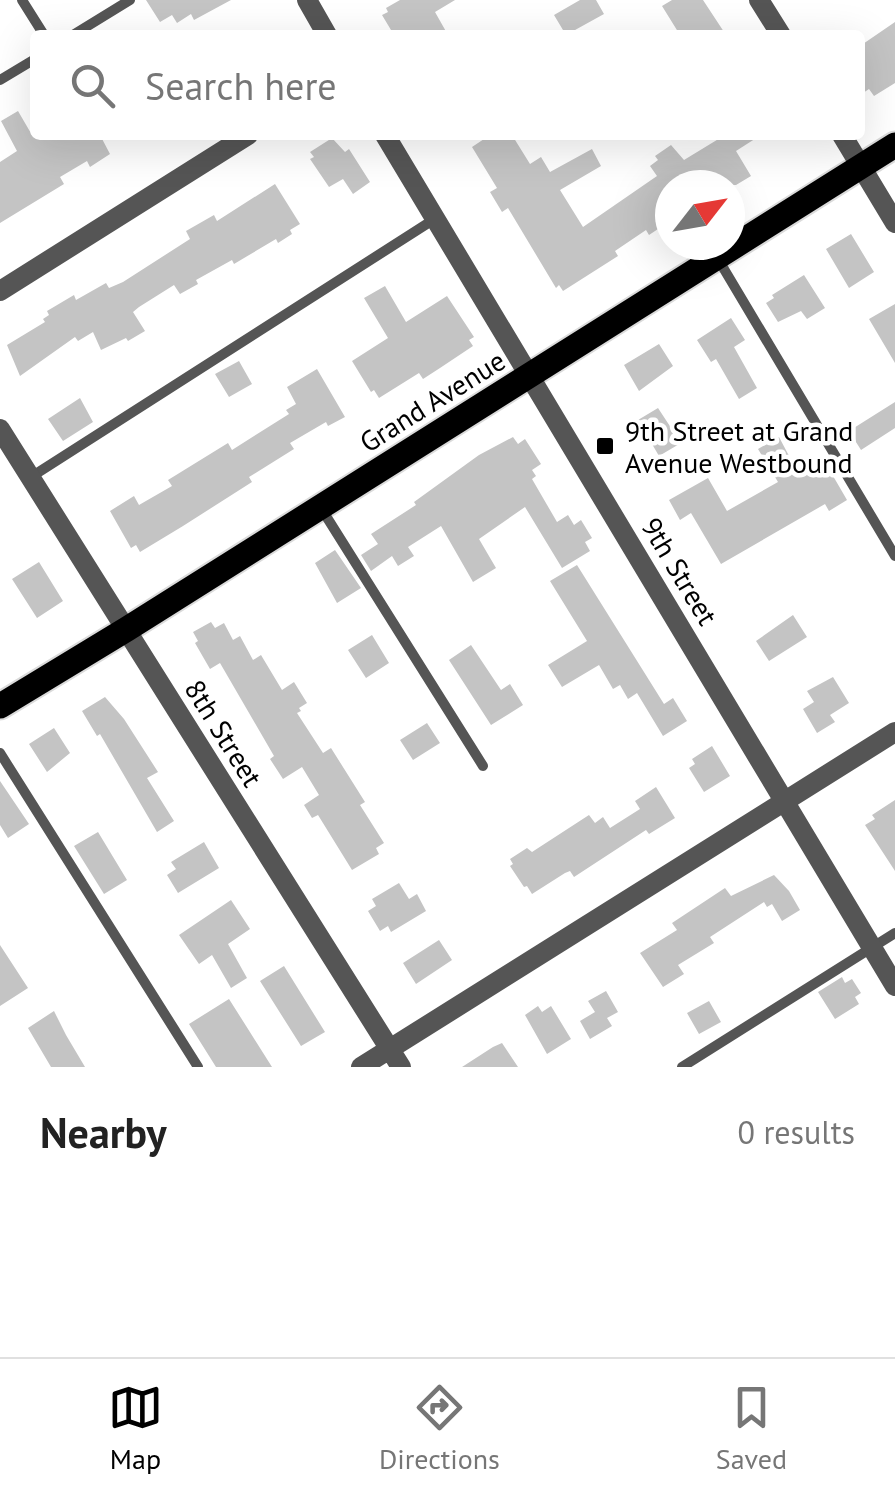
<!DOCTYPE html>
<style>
:root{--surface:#fff;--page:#f2f2f2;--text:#222;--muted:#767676;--line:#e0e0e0;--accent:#000}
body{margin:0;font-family:"PT Sans",sans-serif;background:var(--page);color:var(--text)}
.compass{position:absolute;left:655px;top:170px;width:90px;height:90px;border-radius:50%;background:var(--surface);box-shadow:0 10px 40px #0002;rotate:59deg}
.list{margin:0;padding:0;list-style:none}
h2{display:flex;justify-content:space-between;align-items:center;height:130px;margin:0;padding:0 40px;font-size:42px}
h2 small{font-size:32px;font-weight:400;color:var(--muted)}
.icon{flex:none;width:55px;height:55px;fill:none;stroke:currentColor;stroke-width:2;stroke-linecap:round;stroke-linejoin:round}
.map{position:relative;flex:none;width:895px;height:1067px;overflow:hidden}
.search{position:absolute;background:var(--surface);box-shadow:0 10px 40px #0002;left:30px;right:30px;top:30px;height:110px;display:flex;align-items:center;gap:25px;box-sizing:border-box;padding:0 35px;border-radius:10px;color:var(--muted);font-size:38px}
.sheet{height:290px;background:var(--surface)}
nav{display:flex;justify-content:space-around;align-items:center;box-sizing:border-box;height:140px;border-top:2px solid var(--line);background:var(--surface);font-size:28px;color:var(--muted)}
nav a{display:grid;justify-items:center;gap:5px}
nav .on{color:var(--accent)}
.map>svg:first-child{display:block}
.building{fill:#c4c4c4}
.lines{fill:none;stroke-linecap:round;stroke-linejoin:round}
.primary-casing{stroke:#dbdbdb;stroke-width:29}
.service{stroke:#555;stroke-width:10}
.minor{stroke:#555;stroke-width:20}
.primary{stroke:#000;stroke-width:25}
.poi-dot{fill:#000;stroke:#fff;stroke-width:4}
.labels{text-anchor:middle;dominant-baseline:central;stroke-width:9;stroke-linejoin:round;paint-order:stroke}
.street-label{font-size:28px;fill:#000;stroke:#fff}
.poi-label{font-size:28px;fill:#000;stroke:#fff;text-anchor:start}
</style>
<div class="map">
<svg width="895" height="1067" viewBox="0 0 895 1067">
<rect width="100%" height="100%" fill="#fff"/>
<!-- building -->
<path class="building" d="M146,0H231L194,20L191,14L177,23L172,15L160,22Z
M400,0H455L435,12L448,35H394L382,15L388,12L386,8Z
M580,0H596L604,14L566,35L554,15Z
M672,0H703L726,35H680L662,6Z
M895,22V83L874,96L869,89L860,95V46Z
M18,111L32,135H100L110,154L90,167L87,161L60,177L64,184L0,223V162L17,151L1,121Z
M490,135H512L530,164L541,157L550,172L592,149L601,166L560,190L583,227L657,176L650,166L658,160L655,156L671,145L684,160L725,135H761L736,151L751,176L736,185H670V221L649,235L646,230L615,251L618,256L563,291L559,285L556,288L508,208L502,212L490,192L497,188L472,147Z
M332,138L345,152L349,149L370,182L353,194L343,179L329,187L310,159L314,157L310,152Z
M275,184L300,224L290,230L292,234L278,243L276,239L234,264L232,260L196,280L198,284L180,294L174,285L139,307L133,312L145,331L128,341L126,338L101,350L93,332L78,341L75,337L20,376L7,345L45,322L43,319L49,315L47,311L74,295L76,300L106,283L109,288L123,282L190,239L186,231L214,215L217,221Z
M851,234L874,272L849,288L826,249Z
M804,275L825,308L807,319L801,311L778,322L766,303L774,298L772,295Z
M385,286L406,322L447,296L474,337L469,340L473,346L440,368L423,379L419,373L379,398L374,390L371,392L352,361L388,338L364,298Z
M895,304V363L869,319Z
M731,318L745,340L734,347L757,388L739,399L716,359L711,362L697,340Z
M659,344L673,366L639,391L624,365Z
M239,361L252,384L229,397L215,374Z
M317,369L345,417L328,426L326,422L290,443L294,449L249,477L252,482L183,526L140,552L136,545L131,548L110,511L134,496L139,505L172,486L168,480L228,443L232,450L289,414L286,410L296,404L287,387Z
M80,398L93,422L63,441L48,419Z
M895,402V428L861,450L849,431Z
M658,408L681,443L659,456L638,420Z
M513,437L518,444L525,439L541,464L532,470L536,476L532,479L557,522L568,515L574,525L581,520L592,538L585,542L590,551L562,568L525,507L479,539L496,568L473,582L441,526L408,547L414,556L398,566L392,556L371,571L361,555L378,544L371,534L416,505L414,502L479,455Z
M779,437L797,471L822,457L847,500L829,511L825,504L721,564L691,513L680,520L669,500L708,478L727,511L778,482L758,449Z
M335,550L361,588L337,603L315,563Z
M39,562L63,601L37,618L12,579Z
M577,565L664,704L673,698L687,721L663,736L637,693L628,699L620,685L613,689L599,665L562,687L548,665L587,641L550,581Z
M793,615L807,637L769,661L756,641Z
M211,622L215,628L224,623L233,640L240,636L253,660L261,655L282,690L294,682L307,703L299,708L301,711L297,713L323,753L331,748L365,802L360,805L384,843L376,848L379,854L352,870L318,815L312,818L304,805L319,795L302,767L283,779L270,759L274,756L220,663L210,669L195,643L198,641L193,632Z
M372,635L389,663L366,678L348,650Z
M471,645L501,690L510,684L523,705L491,725L449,660Z
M833,677L849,703L830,715L835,722L817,733L803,709L814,702L807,691Z
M105,697L124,719L158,772L147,778L174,821L157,832L100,734L97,736L82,711Z
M427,723L440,743L413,760L400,740Z
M54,728L70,753L47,772L29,744Z
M712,746L730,776L704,792L689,768L695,764L692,759Z
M0,781L29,824L8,838L0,825Z
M656,787L675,818L649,834L646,830L574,877L570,871L565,873L532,894L527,886L524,887L510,866L513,864L510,859L527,848L532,852L589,815L595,823L603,817L610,828L640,809L635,801Z
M895,800V871L865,825L875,819L872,815Z
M98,832L127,880L104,894L74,846Z
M204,842L219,868L178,893L167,875L176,869L171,862Z
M774,875L789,891L800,910L782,921L772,904L767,907L764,902L710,937L714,943L678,965L684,974L663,987L640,953L677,930L672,923L725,888L731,896Z
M399,883L409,899L417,894L426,911L391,932L388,926L380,931L368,911L376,906L372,899Z
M231,900L250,929L228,944L247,978L231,988L212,955L199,964L179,935Z
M439,940L452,960L416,984L403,963Z
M0,945L28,988L0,1006Z
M284,966L325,1032L301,1046L260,981Z
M842,977L845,983L852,979L861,993L855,997L859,1004L835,1019L818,992Z
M606,991L618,1012L607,1018L612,1026L590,1039L580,1021L595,1012L588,1001Z
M229,999L248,1029L272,1067H216L189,1024Z
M709,1001L721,1022L699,1034L687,1013Z
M538,1006L542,1012L551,1006L571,1039L547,1054L525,1015Z
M54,1011L66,1035L85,1067H51L28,1028Z
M502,1043L518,1067H462L493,1047Z"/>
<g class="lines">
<!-- primary casing -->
<g class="primary-casing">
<path id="primary" d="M0,706L127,629L895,145"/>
</g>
<!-- service -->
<path class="service" d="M22,0L44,35
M73,35L130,0
M0,80L35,59
M718,259L895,556
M31,477L433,220
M321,508L483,766
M0,753L198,1067
M682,1067L895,933"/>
<!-- minor -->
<path class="minor" d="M307,0L327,35
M759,0L781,35
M385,135L895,986
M842,135L895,223
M0,291L248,135
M0,429L401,1067
M361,1067L895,732"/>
<!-- primary -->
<use href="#primary" class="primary"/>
</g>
<!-- markers -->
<rect class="poi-dot" x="595" y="436" width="20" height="20" rx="5"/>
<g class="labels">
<!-- street labels -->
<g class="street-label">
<text transform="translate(432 401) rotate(-32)">Grand Avenue</text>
<text transform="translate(680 571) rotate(59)">9th Street</text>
<text transform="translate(224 733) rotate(58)">8th Street</text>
</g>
<!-- poi labels -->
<g class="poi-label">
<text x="625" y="430">9th Street at Grand<tspan x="625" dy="32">Avenue Westbound</tspan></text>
</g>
</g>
</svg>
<svg class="compass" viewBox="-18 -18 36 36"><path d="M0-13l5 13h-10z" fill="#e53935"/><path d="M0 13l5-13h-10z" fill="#767676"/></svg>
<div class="search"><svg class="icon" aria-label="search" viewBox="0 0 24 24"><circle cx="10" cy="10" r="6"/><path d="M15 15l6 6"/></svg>Search here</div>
</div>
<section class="sheet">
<h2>Nearby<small>0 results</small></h2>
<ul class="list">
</ul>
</section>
<nav>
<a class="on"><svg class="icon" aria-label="map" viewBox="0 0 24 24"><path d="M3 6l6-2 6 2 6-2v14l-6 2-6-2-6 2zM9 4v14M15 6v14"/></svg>Map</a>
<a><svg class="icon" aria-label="directions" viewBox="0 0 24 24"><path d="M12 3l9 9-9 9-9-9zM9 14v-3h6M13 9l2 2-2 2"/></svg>Directions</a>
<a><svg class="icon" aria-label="saved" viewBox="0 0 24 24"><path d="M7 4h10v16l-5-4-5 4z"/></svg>Saved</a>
</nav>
